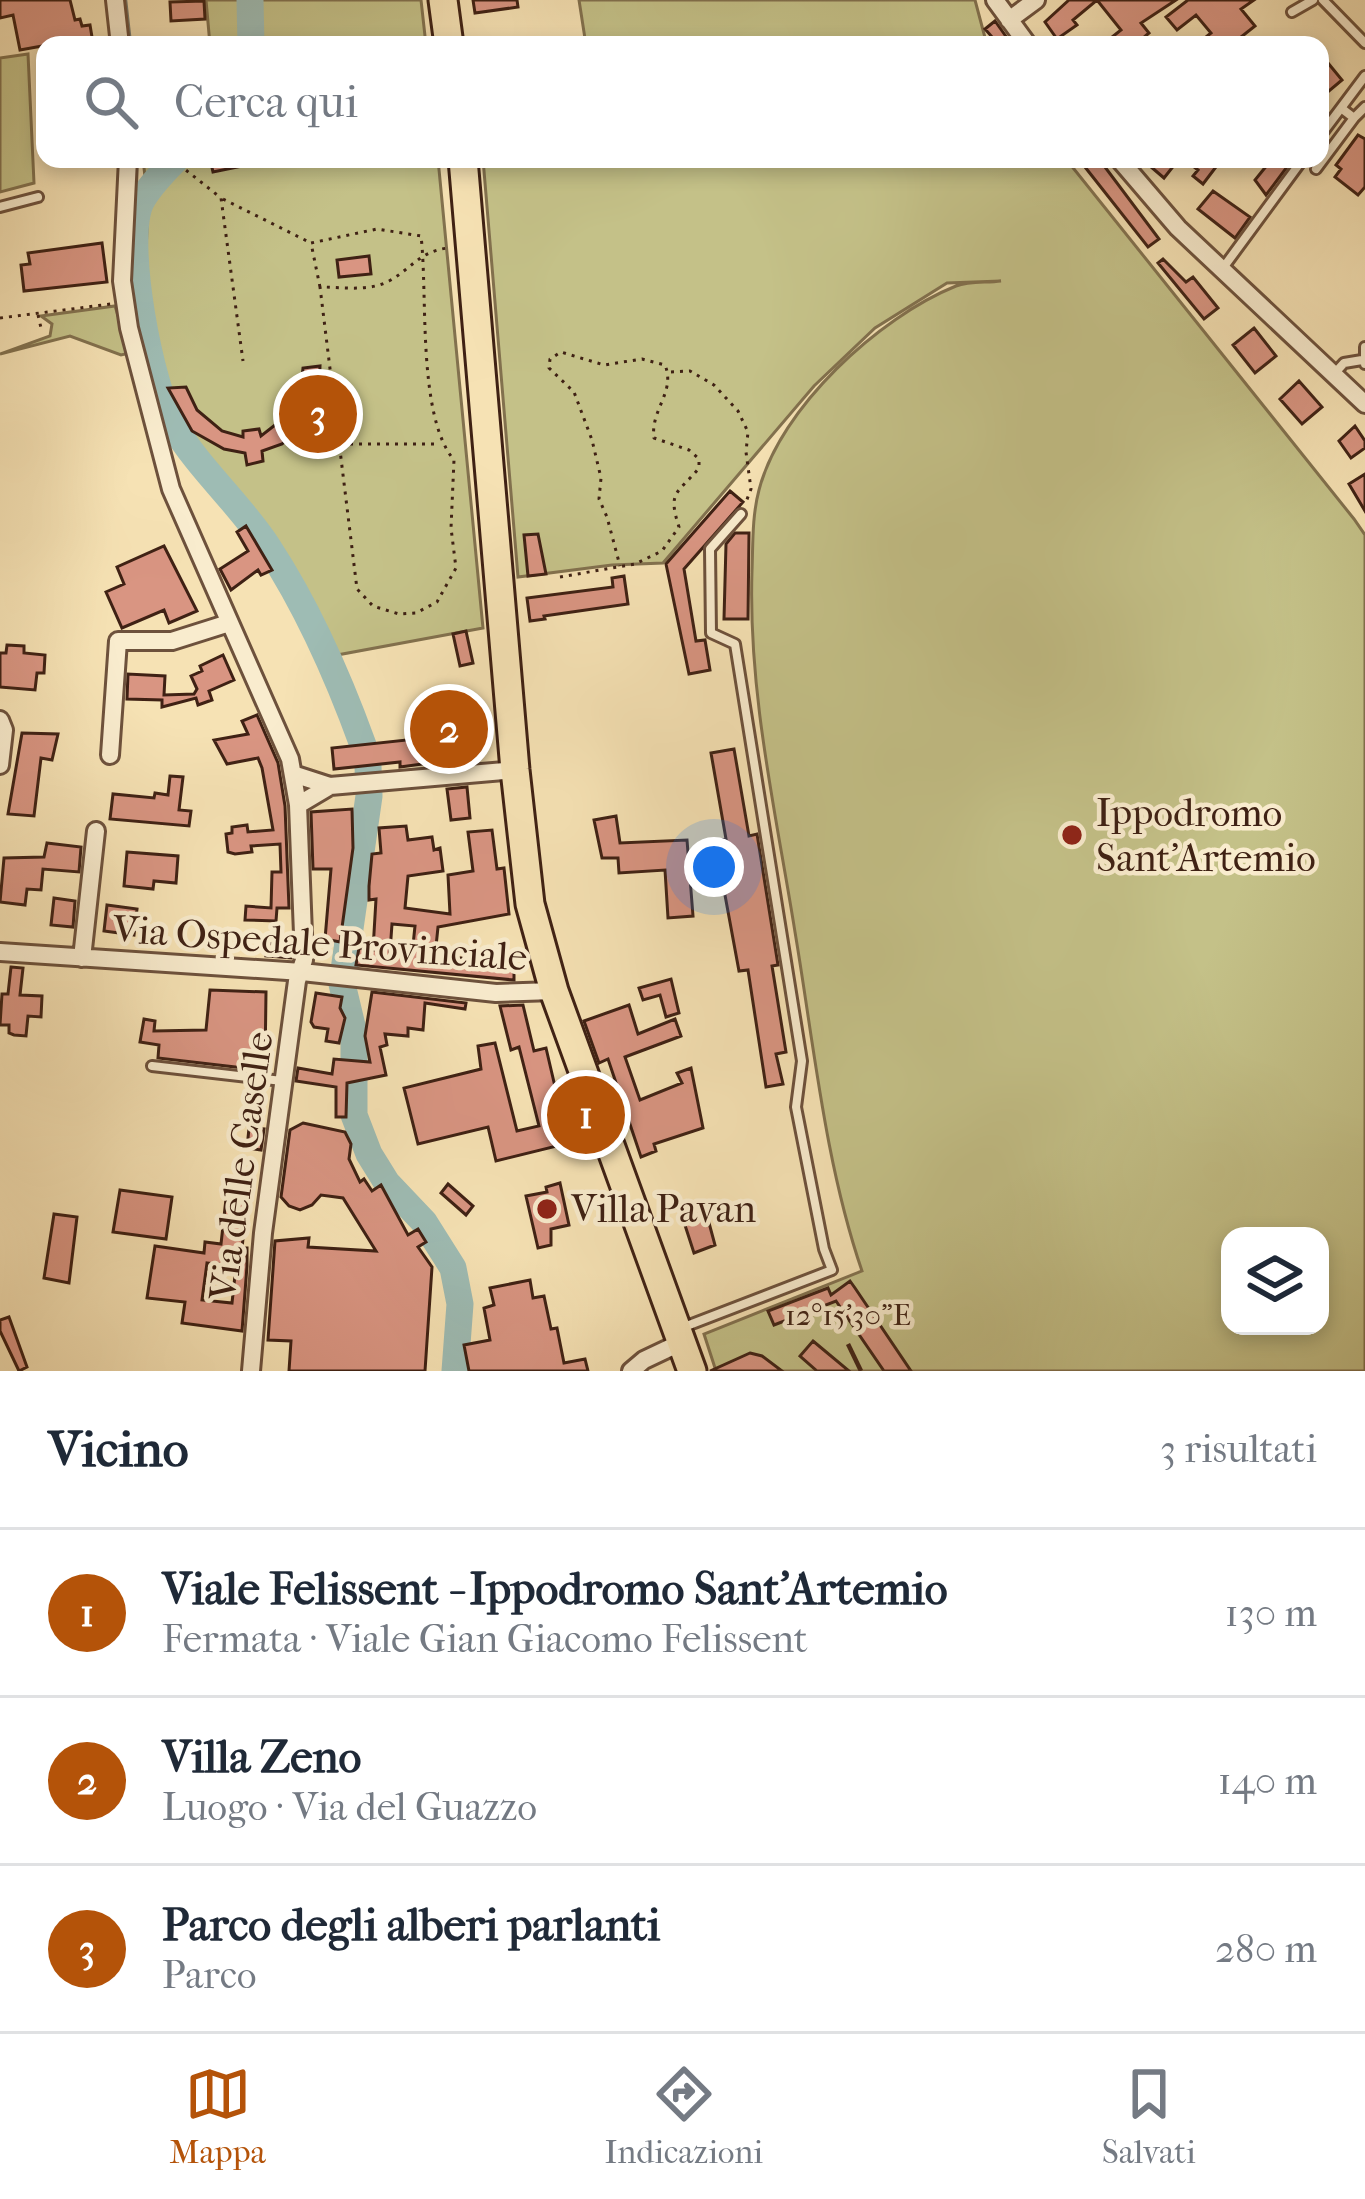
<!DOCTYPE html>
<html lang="it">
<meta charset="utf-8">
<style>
:root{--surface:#fff;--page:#f6f6f7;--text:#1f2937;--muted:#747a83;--line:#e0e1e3;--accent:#b45309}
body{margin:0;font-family:"IM FELL French Canon",serif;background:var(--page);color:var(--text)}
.controls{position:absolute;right:36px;bottom:36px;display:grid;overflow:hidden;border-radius:24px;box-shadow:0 6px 18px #0003}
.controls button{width:108px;height:108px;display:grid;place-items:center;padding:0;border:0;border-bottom:3px solid var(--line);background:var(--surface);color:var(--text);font:60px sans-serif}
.you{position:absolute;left:714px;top:867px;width:42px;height:42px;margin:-30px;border:9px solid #fff;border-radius:50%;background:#1a73e8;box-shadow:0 0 0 18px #1a73e833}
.badge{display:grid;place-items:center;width:78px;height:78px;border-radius:50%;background:var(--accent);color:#fff;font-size:39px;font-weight:700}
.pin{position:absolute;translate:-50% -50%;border:6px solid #fff;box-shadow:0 3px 12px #0006}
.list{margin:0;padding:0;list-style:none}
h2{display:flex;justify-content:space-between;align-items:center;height:156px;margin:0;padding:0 48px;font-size:51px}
h2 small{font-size:39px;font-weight:400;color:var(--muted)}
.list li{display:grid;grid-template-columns:78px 1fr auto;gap:36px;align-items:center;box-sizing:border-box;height:168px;padding:0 48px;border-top:3px solid var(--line)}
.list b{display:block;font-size:45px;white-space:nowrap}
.list p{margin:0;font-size:39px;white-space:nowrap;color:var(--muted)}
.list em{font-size:39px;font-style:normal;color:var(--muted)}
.icon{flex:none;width:66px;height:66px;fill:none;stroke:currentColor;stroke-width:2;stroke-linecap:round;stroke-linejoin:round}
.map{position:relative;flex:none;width:1365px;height:1371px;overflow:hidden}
.search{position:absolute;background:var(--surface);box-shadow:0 6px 18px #0003;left:36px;right:36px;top:36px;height:132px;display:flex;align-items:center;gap:30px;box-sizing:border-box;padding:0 42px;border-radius:24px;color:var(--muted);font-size:45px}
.sheet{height:660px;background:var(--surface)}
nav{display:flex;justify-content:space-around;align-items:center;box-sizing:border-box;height:168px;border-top:3px solid var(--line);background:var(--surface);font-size:33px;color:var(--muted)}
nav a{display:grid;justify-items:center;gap:6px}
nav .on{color:var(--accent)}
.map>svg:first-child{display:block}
.green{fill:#c4c188;stroke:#82714e;stroke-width:3;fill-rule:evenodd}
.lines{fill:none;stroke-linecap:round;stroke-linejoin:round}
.stream{stroke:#787e74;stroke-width:4.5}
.river{stroke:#9ebcb4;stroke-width:27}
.building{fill:#d99582;stroke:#3f2114;stroke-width:3;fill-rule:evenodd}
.service-casing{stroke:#6d513c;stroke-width:14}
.minor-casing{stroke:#6d513c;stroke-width:22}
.primary-casing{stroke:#3f2114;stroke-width:33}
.path{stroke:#3f2114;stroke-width:3;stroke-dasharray:3 6;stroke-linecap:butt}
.service{stroke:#f9ecce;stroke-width:8}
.minor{stroke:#f9ecce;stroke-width:16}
.primary{stroke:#f6e2b4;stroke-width:27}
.ticks{fill:none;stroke:#3f2114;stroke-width:4.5}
.poi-dot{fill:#8f2418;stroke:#f9ecce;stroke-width:4.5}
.labels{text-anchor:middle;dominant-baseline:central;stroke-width:9;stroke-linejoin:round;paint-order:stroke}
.poi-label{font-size:39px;fill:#3f2114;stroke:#f9ecce;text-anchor:start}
.street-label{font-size:39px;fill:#3f2114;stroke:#f9ecce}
.ticks-label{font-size:30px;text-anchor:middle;fill:#3f2114;stroke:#f9ecce;stroke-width:9;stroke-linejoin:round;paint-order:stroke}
</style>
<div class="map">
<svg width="1365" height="1371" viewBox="0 0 1365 1371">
<rect width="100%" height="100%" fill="#f6e2b4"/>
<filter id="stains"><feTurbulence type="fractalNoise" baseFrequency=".00167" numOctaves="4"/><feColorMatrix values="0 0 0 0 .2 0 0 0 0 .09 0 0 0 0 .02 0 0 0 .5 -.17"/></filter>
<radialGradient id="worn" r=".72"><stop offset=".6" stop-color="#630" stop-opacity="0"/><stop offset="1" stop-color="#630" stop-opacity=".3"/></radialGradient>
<!-- green -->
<path class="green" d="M206,0H421L426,45H210Z
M579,0H975L987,45H586Z
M28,54L34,183L0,192V58Z
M143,159H438L483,628L337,655L270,542L196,451L167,405L145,278L148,203Z
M483,159H1066L1354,519L1365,535V1371H716L704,1334L862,1271C825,1163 814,1045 795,932C776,813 748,693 752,571C753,544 752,516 759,490C780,408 879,317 956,286C970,281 986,283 1001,281L947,283L875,328L814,386L663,563L612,565L518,577ZM1230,1236H1320V1326H1230Z
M115,306L130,353L121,355L70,336L0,354L50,336L52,324L41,316Z"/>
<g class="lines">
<!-- stream -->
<path class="stream" d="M125,0L130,45
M136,162V194L141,203"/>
<!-- river -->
<path class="river" d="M250,0L251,45
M176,159C164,172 149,186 141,202C122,241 151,388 173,425C199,469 240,504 268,547C308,608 338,676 363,745
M368,766L369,796L342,984L354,1034V1115L369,1154L387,1183L424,1222L453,1268L460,1304L455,1371"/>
</g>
<!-- building -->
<path class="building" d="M0,0H70L75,20L80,19L82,26L90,25L92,37L20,50L13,15L0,18Z
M473,0H517L518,7L475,13Z
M1069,0H1176L1141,23L1149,33L1135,45H1102L1121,30L1097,0L1073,20L1077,25L1057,39L1045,22Z
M1188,0H1254L1241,9L1255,26L1231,45H1196L1211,33L1196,15L1177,30L1166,17Z
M204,1L205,19L171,21L170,2Z
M995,21L1000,28L1012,45H999L985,29Z
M1328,63L1342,80L1329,91L1320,81V70Z
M1358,135L1365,139V187L1358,195L1335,177L1341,169L1336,165Z
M210,159H252V164L213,172Z
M1083,159H1099L1159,239L1148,247L1085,167L1088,165Z
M1156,159H1179L1164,178L1150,166Z
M1184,159H1222L1203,184L1193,176L1198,170Z
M1272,159L1287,167L1266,195L1255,180Z
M1213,191L1250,217L1235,238L1198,209Z
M102,243L107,282L24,291L21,265L30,264L28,253Z
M369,256L371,274L339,277L337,260Z
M1163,259L1186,282L1193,277L1218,308L1204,319L1158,263Z
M1254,328L1276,356L1255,373L1233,345Z
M320,366L319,394L305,423L282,444L262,451L263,461L247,465L245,453L224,449L192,431L168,388L186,387L197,410L222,431L243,437V431L259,429L261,436L293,411L300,397L303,368Z
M1299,381L1322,407L1302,424L1280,399Z
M1355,426L1365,441V448L1351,458L1339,441Z
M1365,474V511L1349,484Z
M730,491L743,502L684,569L696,641L705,640L710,670L689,674L666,564Z
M246,526L272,570L261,575L258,570L231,590L220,569L248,551L237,532Z
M735,533H749L748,619H724L726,544Z
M538,534L546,574L528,576L524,535Z
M164,546L197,611L169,623L164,610L122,628L106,592L124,584L117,567Z
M624,576L628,604L544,616L545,619L530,621L527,598L613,587L612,578Z
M466,631L473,663L460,666L453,634Z
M7,645L24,646V653L45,655L44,673H37L35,690L0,687V653H6Z
M223,655L234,680L209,691L212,700L198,705L196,698L162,707V700L127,699L128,674L165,676L164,695L194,694L197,689L191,676L202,671L200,666Z
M257,715L278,763L285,806L289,908H277L276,921L245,920L246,906L271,908L272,872H281L280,844L251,846L252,852L235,854L228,852L226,834L232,833V827L247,825L248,832L273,830L262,768L258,758L227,764L214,740L248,734L242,721Z
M463,720L467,758L400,767V762L334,769L332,748L435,737L434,723Z
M22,733L58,734L52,760L41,758L34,816L8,814Z
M734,749L749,836L757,834L778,965L772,966L786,1052L776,1054L783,1084L766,1087L748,970L739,971L715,841L726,839L711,753Z
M170,776L183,777L179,810L191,811L189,826L110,819L113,794L154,798L155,793L168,795Z
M467,787L470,818L451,820L447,789Z
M352,809L353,848L340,942L325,939L331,869H313L311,812Z
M616,816L620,843L687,840L693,916L668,918L665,870L619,873L618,858H602L594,820Z
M406,826L408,840L432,837L434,850L440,848L443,871L408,876L405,908L450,914L448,875L473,871L468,832L492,830L497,869L504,868L509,914L438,927L435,956L514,962V980L356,965L359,948L373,950L376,899L369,900V886L372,854L381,853L379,828ZM392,924L415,926L412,955L390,952Z
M47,843L81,847L79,872L43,869L41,890L27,889L25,905L0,902L4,858L44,857Z
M127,852L178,856L176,883L154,881L153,889L124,886Z
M54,898L75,901L73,927L51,925Z
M107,905L137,909L134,935L104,931Z
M268,943L291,946V958L266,956Z
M11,967L23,968L20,995L42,996L41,1017L28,1016L26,1036L14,1035L9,1033V1025H0L2,994H8Z
M671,979L679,1013L666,1017L660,995L643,1000L639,988Z
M210,990L266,992L265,1066L244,1064V1068L158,1058L159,1045L140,1042L144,1019L155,1021L154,1031L206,1030Z
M372,992L466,1003L465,1009L425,1003L423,1030L408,1028V1036L385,1034L387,1045L380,1047L386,1075L347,1083L346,1117H336V1087L296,1081L298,1068L332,1074L334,1059L370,1062L365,1036Z
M316,993L342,997L340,1008L345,1018L339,1043L326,1041L328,1029L314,1027L311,1022Z
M523,1005L534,1051L546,1048L560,1108L548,1110L557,1146L496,1161L488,1127L418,1144L404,1088L481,1069L478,1046L495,1043L517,1131L539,1126L519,1047L511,1050L500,1006Z
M629,1005L638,1034L675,1019L681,1036L625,1057L640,1100L682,1083L677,1073L691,1068L703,1128L654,1144L656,1151L641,1157L608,1059L599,1063L584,1021Z
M303,1123L345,1132L351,1144L349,1159L360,1182L364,1179L372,1191L381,1185L408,1235L418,1229L426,1242L418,1247L432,1267L425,1371H289L291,1341L268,1340L275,1241L309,1238L308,1247L376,1251L343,1198L321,1195L312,1205L300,1210L289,1206L281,1197L290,1130Z
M249,1128L264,1129L261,1150L247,1148Z
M560,1183L569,1225L551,1229V1245L538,1248L526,1196L547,1192L546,1187Z
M448,1184L473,1206L466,1215L441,1193Z
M120,1190L172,1197L166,1239L113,1232Z
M226,1199L247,1201L242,1248H247V1266L242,1331L182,1323L185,1302L147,1298L155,1246L204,1253L205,1242L221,1244ZM207,1263L236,1266L232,1303L202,1300Z
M705,1208L715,1245L694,1253L682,1216Z
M54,1214L77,1217L69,1283L44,1278Z
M530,1280L533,1298L544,1296L551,1329L557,1328L564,1363L585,1359L588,1371H469L464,1345L490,1340L484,1308L494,1305L490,1288Z
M850,1281L855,1288L911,1371H884L836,1301L774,1325L768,1311L828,1288L831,1295Z
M9,1317L27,1367L19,1371L0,1331V1320Z
M813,1341L849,1371H817L800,1356Z
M750,1353L762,1356L782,1371H710Z"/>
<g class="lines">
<!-- service casing -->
<g class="service-casing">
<path id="service" d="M1323,0L1365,43
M1292,12L1313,0
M1341,108L1354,118L1365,107
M1320,136L1365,76
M1316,169L1354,118
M0,207L38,197
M1223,268L1303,159
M1365,347V364
M1334,374L1344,363L1362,360
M152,1066L282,1081
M684,1327L832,1270L824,1249L796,1107L802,1061L735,644L711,633L710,549L741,514"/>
</g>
<!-- minor casing -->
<g class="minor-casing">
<path id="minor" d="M115,0L120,45
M995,0L1028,45
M1009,20L1036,0
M128,159L122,281L129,328L171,489L290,759L298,805L304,960L297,981L263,1233L251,1371
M1119,159L1178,228L1365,404
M0,720L4,730L0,765
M110,755L118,641H172L229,623
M293,774L330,786L298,805
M330,786L515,770
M0,952L302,972L496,993L554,991
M82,958L96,831
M631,1371L644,1360L682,1342"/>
</g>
<!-- primary casing -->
<g class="primary-casing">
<path id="primary" d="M443,0L449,45
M463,159L515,770L530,904L554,991L692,1371"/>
</g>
<!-- path -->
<path class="path" d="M172,159L221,198L243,361
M223,199L311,243
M320,287L311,243L377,229L421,236C428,295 417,416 454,460L451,528L456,568L437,602L416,613L399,614L373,606L357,589L320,287C343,287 368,292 389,281C411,269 420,251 448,248
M38,315L41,328
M0,318L111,304
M671,372L690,371L714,385L738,411L748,432L746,452L751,489L746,502
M341,444H440
M560,577L635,564L662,551L679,527C667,490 678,494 699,468V459L689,450L654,438C650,410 676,392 665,365L642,359L604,365L561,352L550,359L549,368L574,392L592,440L601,478L599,499L607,517L620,566"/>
<!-- service -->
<use href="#service" class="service"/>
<!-- minor -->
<use href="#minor" class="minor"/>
<!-- primary -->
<use href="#primary" class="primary"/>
</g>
<!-- ticks -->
<path class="ticks" d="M848,1344L861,1371"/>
<!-- markers -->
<g class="poi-dot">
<circle cx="1072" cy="835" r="12"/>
<circle cx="547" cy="1209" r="12"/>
</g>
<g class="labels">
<!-- poi labels -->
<g class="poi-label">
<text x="1096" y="813">Ippodromo<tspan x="1096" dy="45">Sant'Artemio</tspan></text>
<text x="571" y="1209">Villa Pavan</text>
</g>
<!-- street labels -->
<g class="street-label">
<text transform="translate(320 943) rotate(4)">Via Ospedale Provinciale</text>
<text transform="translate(241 1166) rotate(-82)">Via delle Caselle</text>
</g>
</g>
<g class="ticks-label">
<text x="848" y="1325">12°15'30"E</text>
</g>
<rect width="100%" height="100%" filter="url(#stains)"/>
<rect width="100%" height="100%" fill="url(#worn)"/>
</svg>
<div class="controls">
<button><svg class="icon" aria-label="layers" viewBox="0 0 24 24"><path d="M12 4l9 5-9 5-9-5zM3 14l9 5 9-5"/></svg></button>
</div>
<div class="you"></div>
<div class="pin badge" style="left:586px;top:1115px">1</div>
<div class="pin badge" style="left:449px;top:729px">2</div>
<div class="pin badge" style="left:318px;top:414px">3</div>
<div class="search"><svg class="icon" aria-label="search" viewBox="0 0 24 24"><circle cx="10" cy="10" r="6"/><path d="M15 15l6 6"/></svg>Cerca qui</div>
</div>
<section class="sheet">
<h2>Vicino<small>3 risultati</small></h2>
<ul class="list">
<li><span class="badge">1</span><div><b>Viale Felissent - Ippodromo Sant'Artemio</b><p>Fermata · Viale Gian Giacomo Felissent</p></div><em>130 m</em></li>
<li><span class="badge">2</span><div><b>Villa Zeno</b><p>Luogo · Via del Guazzo</p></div><em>140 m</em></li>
<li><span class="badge">3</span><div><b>Parco degli alberi parlanti</b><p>Parco</p></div><em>280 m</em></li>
</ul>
</section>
<nav>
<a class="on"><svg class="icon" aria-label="map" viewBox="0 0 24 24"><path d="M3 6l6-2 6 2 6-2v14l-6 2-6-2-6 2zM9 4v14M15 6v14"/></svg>Mappa</a>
<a><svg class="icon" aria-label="directions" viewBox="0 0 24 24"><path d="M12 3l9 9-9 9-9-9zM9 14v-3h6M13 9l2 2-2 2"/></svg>Indicazioni</a>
<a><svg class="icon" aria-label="saved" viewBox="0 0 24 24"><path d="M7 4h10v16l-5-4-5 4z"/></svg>Salvati</a>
</nav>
